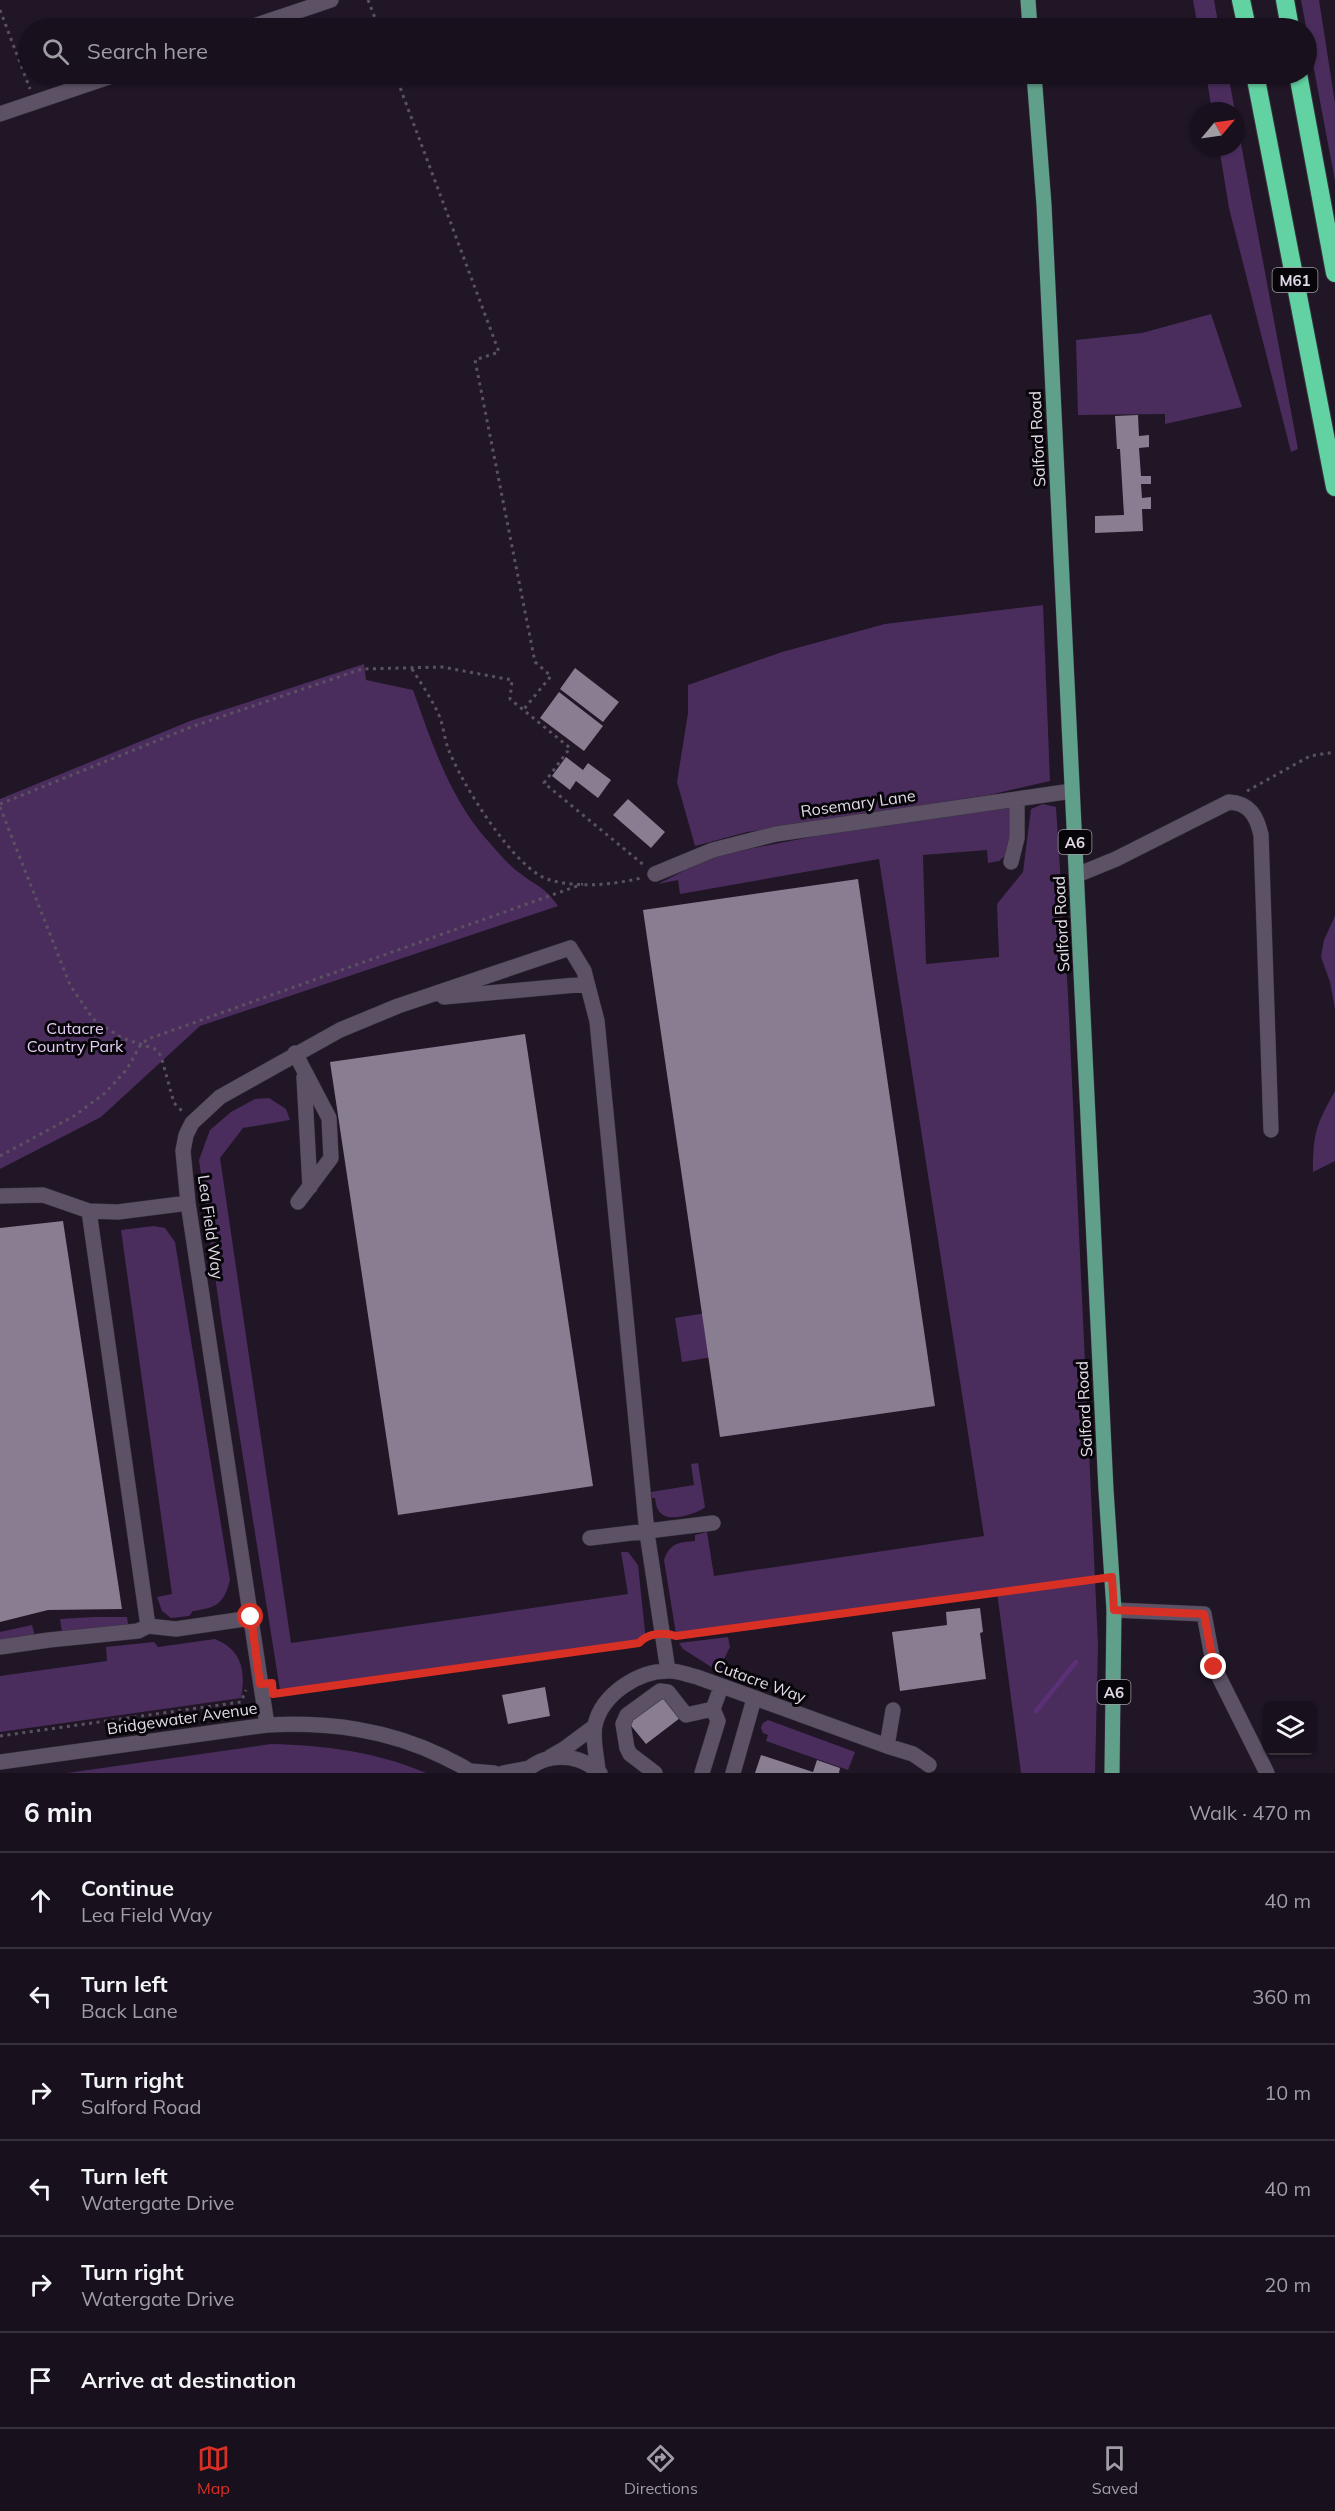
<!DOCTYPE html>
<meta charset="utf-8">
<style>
:root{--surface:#18101c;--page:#251e29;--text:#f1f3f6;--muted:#9f9da3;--line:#36303b;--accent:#d93025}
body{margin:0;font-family:Mulish,sans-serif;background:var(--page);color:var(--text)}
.controls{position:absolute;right:18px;bottom:18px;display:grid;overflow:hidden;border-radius:9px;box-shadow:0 2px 4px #0004}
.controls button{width:54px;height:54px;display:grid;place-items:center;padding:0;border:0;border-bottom:2px solid var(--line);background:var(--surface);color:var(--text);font:30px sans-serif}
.compass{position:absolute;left:1191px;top:102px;width:54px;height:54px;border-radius:50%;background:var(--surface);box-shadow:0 2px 4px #0004;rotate:61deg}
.stop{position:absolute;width:18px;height:18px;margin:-14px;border:4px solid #d93025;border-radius:50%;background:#fff}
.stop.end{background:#d93025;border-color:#fff;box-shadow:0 2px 6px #0008}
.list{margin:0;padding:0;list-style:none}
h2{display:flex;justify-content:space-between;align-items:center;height:78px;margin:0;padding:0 24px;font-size:26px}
h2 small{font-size:20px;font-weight:400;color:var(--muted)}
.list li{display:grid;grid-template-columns:39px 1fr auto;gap:18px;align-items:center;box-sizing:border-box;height:96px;padding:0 24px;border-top:2px solid var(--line)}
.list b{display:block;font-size:22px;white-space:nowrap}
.list p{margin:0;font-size:20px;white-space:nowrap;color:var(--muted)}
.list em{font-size:20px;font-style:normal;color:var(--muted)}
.icon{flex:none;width:33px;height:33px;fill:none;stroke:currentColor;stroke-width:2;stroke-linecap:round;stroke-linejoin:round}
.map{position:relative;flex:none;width:1335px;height:1773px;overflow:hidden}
.search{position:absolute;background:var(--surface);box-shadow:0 2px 4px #0004;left:18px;right:18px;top:18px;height:66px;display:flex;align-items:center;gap:15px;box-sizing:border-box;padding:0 21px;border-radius:33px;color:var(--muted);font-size:22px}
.sheet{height:654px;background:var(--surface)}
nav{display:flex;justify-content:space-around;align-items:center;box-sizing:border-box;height:84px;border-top:2px solid var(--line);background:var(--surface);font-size:16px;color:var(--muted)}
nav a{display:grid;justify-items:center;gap:3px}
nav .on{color:var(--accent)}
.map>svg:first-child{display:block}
.green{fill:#4a2d5d}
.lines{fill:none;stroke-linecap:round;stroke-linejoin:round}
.stream{stroke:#5c3076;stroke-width:4.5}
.building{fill:#897d92}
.minor-casing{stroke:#39333f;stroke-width:16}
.major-casing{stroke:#39333f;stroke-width:16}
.highway-casing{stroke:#39333f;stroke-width:20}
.path{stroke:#5b5261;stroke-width:3;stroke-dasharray:3 4.5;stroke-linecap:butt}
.minor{stroke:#5d5265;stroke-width:15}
.major{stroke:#609f8a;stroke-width:15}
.highway{stroke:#62d2a2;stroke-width:18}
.route{stroke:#d93025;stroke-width:8}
.labels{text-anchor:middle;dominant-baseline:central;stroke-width:6;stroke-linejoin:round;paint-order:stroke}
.shield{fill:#08050a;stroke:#a19ba5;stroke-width:1.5}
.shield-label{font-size:15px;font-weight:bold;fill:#e2dbe7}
.street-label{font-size:16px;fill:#e2dbe7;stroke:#08050a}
.park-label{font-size:16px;fill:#e4cdf5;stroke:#08050a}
</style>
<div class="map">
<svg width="1335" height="1773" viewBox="0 0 1335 1773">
<rect width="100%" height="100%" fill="#201626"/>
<!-- green -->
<path class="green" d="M1193,0H1214L1219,28H1198Z
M1301,0H1319L1335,103V181Z
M1206,74H1228L1235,111H1212Z
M1236,117L1298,449L1291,452L1229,208L1219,147H1236Z
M1211,314L1242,407L1165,424V414L1078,415L1076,340L1142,333Z
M1043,605L1050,781L989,795L747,832L695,846L677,782L688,713V685L782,652L885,624Z
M364,664L366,680L413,690C432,743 450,799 488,841C498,852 509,866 521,874C539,888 544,886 558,906L200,1026L101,1117L0,1169V799L190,721Z
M1005,803L1014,812L1009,860L1005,856L999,861L988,863L987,850L923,855L926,964L999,957L997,904L1023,872L1031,809L1043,804L1056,807L1068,995L1098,1645L1095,1773H1021L997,1592L676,1634L664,1560C670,1543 679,1542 695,1541V1535L707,1532L714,1576L984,1536L879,859L680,894L678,880L658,884L713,856L887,822Z
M1335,916V1009L1330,982L1321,957L1324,940Z
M1335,1091V1161L1313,1172C1313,1133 1316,1125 1335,1091Z
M269,1098L286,1109L290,1120L243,1128L220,1158L291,1643L628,1594L621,1552H628L638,1565L646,1641L280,1690L221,1319L199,1160L210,1130L231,1112L255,1099Z
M154,1226L165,1228L175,1242L230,1580C224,1604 216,1608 193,1611L189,1616L171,1618L162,1611L157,1597L172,1594L121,1230Z
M706,1313L713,1357L682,1362L675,1318Z
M698,1463L705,1507C697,1514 673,1521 663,1515C657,1511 656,1505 655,1498H652L651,1492L694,1485L691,1464Z
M94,1617H127L129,1630L62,1632L60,1619Z
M32,1625L35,1636L0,1644V1632Z
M728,1637L730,1647L720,1667L722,1668L719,1672L683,1649L679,1643Z
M215,1639C242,1650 246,1671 241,1698L0,1732V1676L107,1661L106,1647L154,1642L158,1647Z
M768,1720L855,1752L848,1770L766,1741L768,1735L763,1733L761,1728L763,1723Z
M271,1744C323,1745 377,1752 426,1773H67Z"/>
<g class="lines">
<!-- stream -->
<path class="stream" d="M1036,1711L1076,1662"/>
</g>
<!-- building -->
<path class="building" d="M1138,415L1139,436L1149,435V447L1139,448L1141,476H1151V484H1141L1142,498L1151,497V509H1142L1143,531L1095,533V516L1124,515L1120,449H1117L1115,416Z
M575,668L619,702L603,722L560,689Z
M559,692L603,726L584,751L540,718Z
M566,757L583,770L588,763L611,780L598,798L576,781L570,790L552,776Z
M628,799L665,832L651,848L613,815Z
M858,879L935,1406L720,1437L643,910Z
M525,1034L593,1486L398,1515L330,1062Z
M63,1221L122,1609L48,1610L0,1622V1228Z
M980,1608L983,1632L980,1633L986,1679L900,1691L892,1632L947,1625L946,1612Z
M545,1687L550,1716L508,1724L502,1695Z
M662,1695L680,1718L646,1744L628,1722Z
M761,1755L813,1772L817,1760L840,1768L839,1773H755Z"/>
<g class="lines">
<!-- minor casing -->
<g class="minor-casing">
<path id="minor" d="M248,28L331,0
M0,114L118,74
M1011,862L1017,838V799
M655,874L713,850L776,834L1072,791
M1077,875L1116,859L1229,802C1250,803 1257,817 1261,835L1271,1130
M444,997L587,984
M295,1053L329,1118L331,1158L298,1202
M304,1077L310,1187
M0,1196L43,1195L89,1211
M590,1538L713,1523
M1114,1610L1204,1614L1214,1667L1267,1773
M148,1626L89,1211L118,1212L188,1203
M0,1647L49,1640L138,1631L148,1626L176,1629L251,1618
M267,1725L188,1203L183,1151L186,1135L192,1123L220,1097L340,1030L398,1006L570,948L584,971L597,1021L647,1533L668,1671
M887,1746L893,1710
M550,1757L564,1749L595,1726
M0,1762L267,1725C329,1722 387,1729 444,1757C453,1762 464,1766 472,1773
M470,1771L494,1773
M598,1771C597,1757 592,1739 595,1725C602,1694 639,1670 670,1671C679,1671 688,1675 697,1677L887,1746L913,1754L929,1765
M503,1773L529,1768
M524,1773C545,1751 579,1753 600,1773
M655,1773L630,1754L627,1748L623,1724L627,1715L660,1691L668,1692L686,1715L713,1709
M702,1773L718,1721L713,1709L721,1687
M733,1773L754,1699"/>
</g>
<!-- major casing -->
<g class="major-casing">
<path id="major" d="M1028,0L1030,28
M1034,74L1044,205L1106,1490L1114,1610L1112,1773"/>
</g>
<!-- highway casing -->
<g class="highway-casing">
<path id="highway" d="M1241,0L1247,28
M1285,0L1290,28
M1255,74L1335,487
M1298,74L1335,273"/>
</g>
<!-- path -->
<path class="path" d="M368,0L379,28
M0,10L30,89
M395,74L499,352L475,360L535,662L551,676L524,709
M412,669C421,683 431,698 438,713C443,723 444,737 448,748C460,781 515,871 550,880C579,888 612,885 641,878
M1247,791L1310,756L1335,752
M0,804L191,727L362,669L442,667L512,680L510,699L570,748L544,783L645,866
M0,807L70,985L93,1019L122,1038L155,1049L161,1056L174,1103L184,1113
M0,1156L74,1116L105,1093L127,1069L141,1044L148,1039L583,884
M677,1636L1098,1579
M276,1694L639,1643L647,1636
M0,1736L241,1702L246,1690"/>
<!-- minor -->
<use href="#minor" class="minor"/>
<!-- major -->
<use href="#major" class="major"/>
<!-- highway -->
<use href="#highway" class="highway"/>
</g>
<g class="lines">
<!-- route -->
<path class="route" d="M251,1617L260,1684L272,1683L273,1694L639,1643C648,1633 663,1632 676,1636L1112,1577L1114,1610L1204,1614L1214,1667"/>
</g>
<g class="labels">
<!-- shield labels -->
<g class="shield">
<rect x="1272.5" y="268" width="45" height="24" rx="4.5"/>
<rect x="1058.5" y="830" width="33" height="24" rx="4.5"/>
<rect x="1097.5" y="1680" width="33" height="24" rx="4.5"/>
</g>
<g class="shield-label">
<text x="1295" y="280">M61</text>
<text x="1075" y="842">A6</text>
<text x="1114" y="1692">A6</text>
</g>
<!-- street labels -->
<g class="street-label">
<text transform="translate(1037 439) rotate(-93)">Salford Road</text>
<text transform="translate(858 803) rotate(-8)">Rosemary Lane</text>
<text transform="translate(1061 924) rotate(-93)">Salford Road</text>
<text transform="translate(211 1227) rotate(82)">Lea Field Way</text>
<text transform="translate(1084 1409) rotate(-93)">Salford Road</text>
<text transform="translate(760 1681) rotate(20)">Cutacre Way</text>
<text transform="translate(182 1718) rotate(-8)">Bridgewater Avenue</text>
</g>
<!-- park labels -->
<g class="park-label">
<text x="75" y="1028">Cutacre<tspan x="75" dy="18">Country Park</tspan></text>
</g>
</g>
</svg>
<div class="controls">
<button><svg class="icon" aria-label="layers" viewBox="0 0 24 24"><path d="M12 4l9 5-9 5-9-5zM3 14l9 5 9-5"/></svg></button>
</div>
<svg class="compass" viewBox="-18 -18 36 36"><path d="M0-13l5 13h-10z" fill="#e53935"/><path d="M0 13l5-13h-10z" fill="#9f9da3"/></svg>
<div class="stop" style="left:251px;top:1617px"></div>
<div class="stop end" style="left:1214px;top:1667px"></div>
<div class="search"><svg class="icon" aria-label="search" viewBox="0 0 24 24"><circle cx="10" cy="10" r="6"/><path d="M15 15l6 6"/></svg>Search here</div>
</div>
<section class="sheet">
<h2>6 min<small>Walk · 470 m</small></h2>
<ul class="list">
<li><svg class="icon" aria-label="ahead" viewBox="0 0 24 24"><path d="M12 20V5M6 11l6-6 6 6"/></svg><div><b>Continue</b><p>Lea Field Way</p></div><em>40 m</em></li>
<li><svg class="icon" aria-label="left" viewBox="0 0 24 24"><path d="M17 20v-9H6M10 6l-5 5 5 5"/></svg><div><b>Turn left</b><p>Back Lane</p></div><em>360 m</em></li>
<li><svg class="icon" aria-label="right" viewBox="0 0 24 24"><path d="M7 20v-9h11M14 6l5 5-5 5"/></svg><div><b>Turn right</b><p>Salford Road</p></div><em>10 m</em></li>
<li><svg class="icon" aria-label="left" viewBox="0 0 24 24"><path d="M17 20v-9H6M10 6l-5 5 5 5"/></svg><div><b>Turn left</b><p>Watergate Drive</p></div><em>40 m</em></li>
<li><svg class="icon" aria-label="right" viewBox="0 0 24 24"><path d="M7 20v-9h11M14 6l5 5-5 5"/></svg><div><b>Turn right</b><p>Watergate Drive</p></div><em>20 m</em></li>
<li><svg class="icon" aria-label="arrive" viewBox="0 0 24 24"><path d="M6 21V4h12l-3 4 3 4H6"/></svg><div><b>Arrive at destination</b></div></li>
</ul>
</section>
<nav>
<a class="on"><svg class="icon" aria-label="map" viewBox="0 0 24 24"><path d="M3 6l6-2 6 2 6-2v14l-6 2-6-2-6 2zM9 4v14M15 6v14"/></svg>Map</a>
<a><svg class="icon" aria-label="directions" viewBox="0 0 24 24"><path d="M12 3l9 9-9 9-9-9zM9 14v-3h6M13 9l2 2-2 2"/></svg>Directions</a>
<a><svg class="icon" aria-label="saved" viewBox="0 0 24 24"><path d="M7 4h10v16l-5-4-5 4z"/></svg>Saved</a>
</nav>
